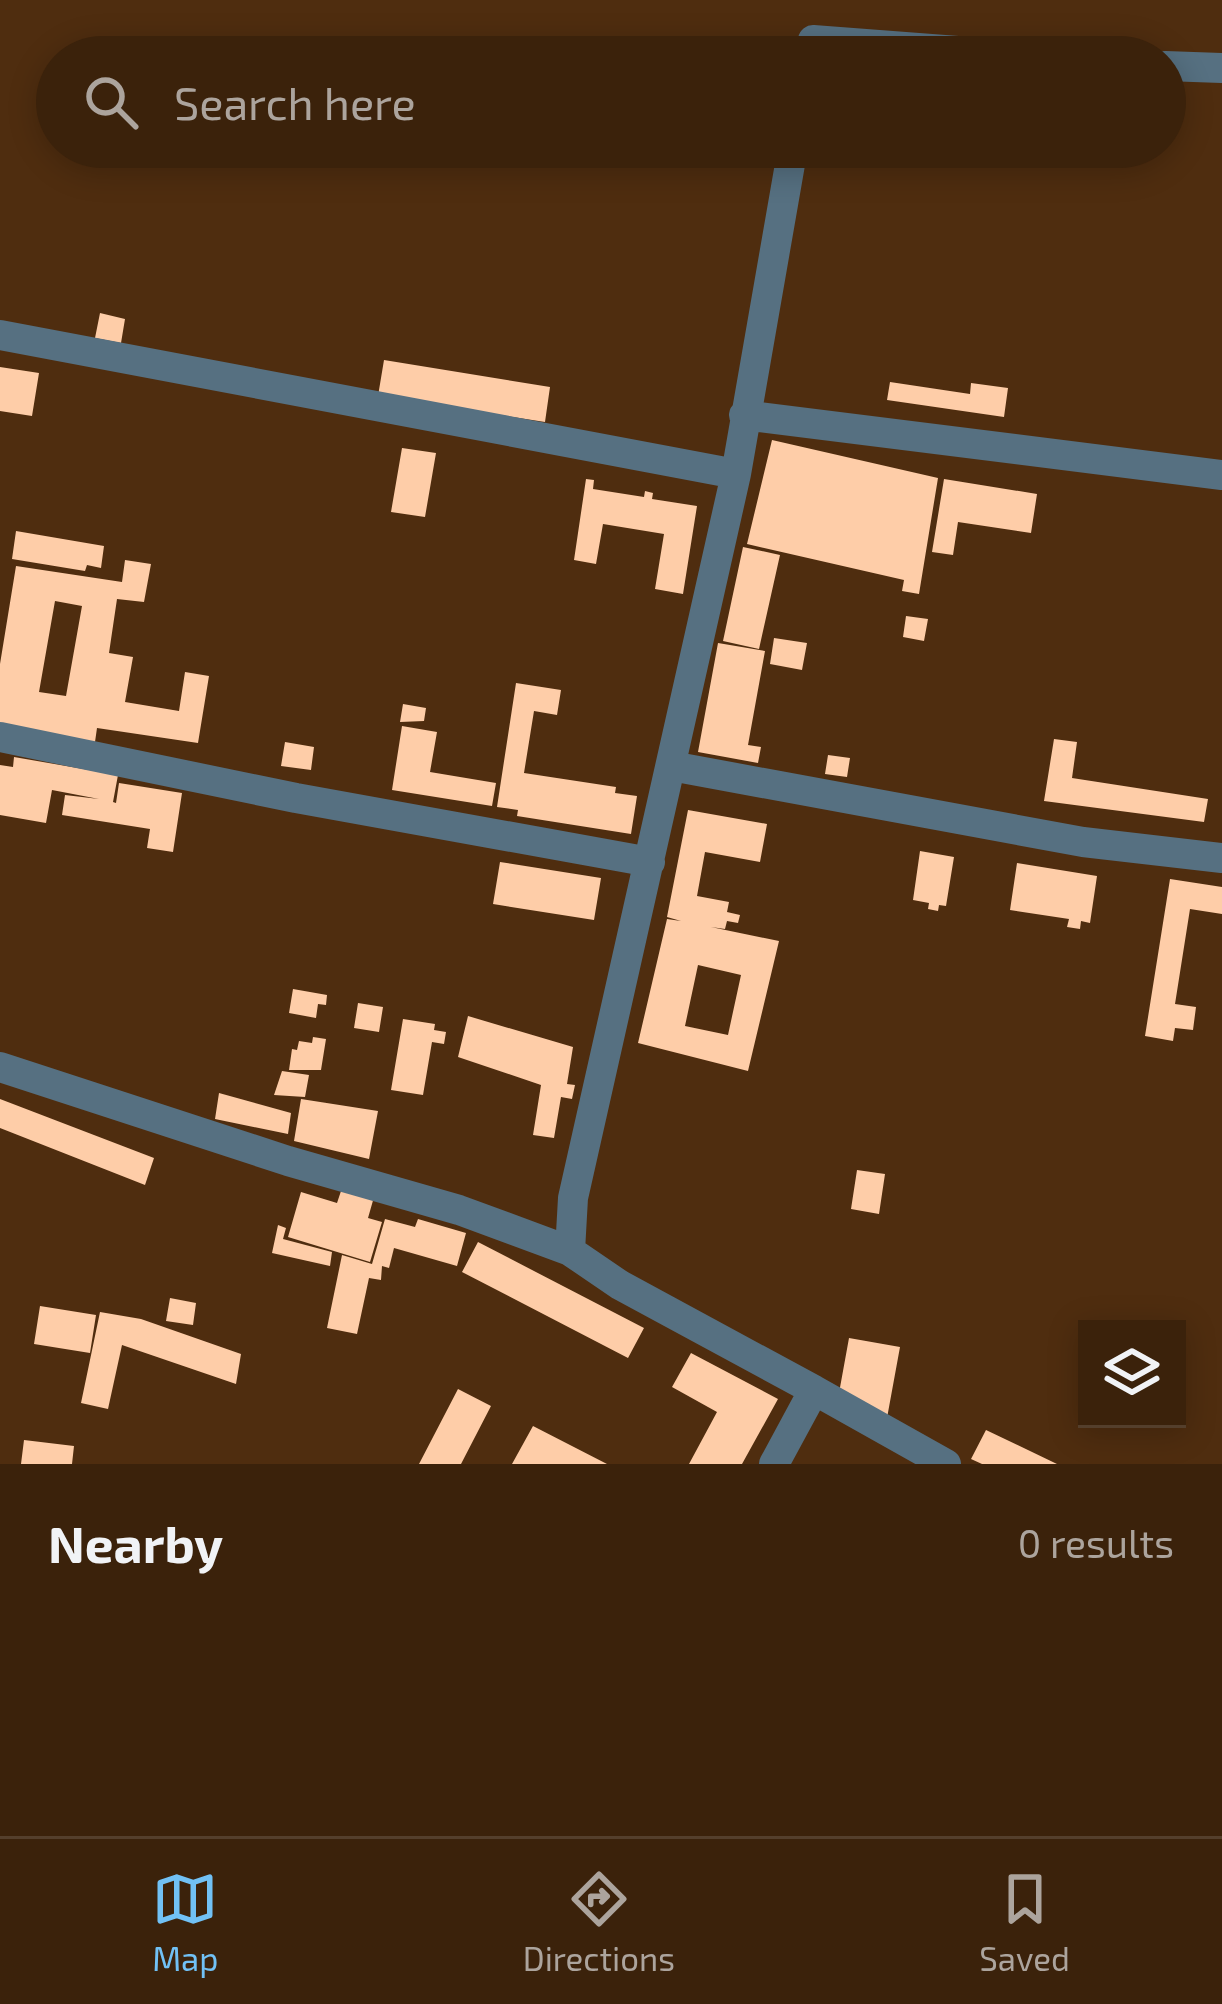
<!DOCTYPE html>
<style>
:root{--surface:#3b220b;--page:#462f19;--text:#f1f3f6;--muted:#aca49d;--line:#543f2c;--accent:#71c1f5}
body{margin:0;font-family:"Exo 2",sans-serif;background:var(--page);color:var(--text)}
.controls{position:absolute;right:36px;bottom:36px;display:grid;overflow:hidden;border-radius:0px;box-shadow:0 6px 30px #0003}
.controls button{width:108px;height:108px;display:grid;place-items:center;padding:0;border:0;border-bottom:3px solid var(--line);background:var(--surface);color:var(--text);font:60px sans-serif}
.list{margin:0;padding:0;list-style:none}
h2{display:flex;justify-content:space-between;align-items:center;height:156px;margin:0;padding:0 48px;font-size:51px}
h2 small{font-size:39px;font-weight:400;color:var(--muted)}
.icon{flex:none;width:66px;height:66px;fill:none;stroke:currentColor;stroke-width:2;stroke-linecap:round;stroke-linejoin:round}
.map{position:relative;flex:none;width:1222px;height:1464px;overflow:hidden}
.search{position:absolute;background:var(--surface);box-shadow:0 6px 30px #0003;left:36px;right:36px;top:36px;height:132px;display:flex;align-items:center;gap:30px;box-sizing:border-box;padding:0 42px;border-radius:66px;color:var(--muted);font-size:45px}
.sheet{height:372px;background:var(--surface)}
nav{display:flex;justify-content:space-around;align-items:center;box-sizing:border-box;height:168px;border-top:3px solid var(--line);background:var(--surface);font-size:33px;color:var(--muted)}
nav a{display:grid;justify-items:center;gap:6px}
nav .on{color:var(--accent)}
.map>svg:first-child{display:block}
.building{fill:#fecda8;fill-rule:evenodd}
.lines{fill:none;stroke-linecap:round;stroke-linejoin:round}
.minor{stroke:#567081;stroke-width:30}
</style>
<div class="map">
<svg width="1222" height="1464" viewBox="0 0 1222 1464">
<rect width="100%" height="100%" fill="#4f2d0f"/>
<!-- building -->
<path class="building" d="M100,313L125,319L121,343L95,338Z
M384,360L550,387L545,422L378,396Z
M0,367L39,373L32,416L0,411Z
M890,382L970,394L971,383L1008,388L1004,417L887,400Z
M772,440L938,478L919,594L902,591L904,580L747,544Z
M402,448L436,453L425,517L391,512Z
M586,479L594,480L593,489L644,497L645,491L653,493L652,499L697,506L683,594L655,589L664,534L603,524L596,564L574,560Z
M944,479L1037,494L1031,533L958,522L953,555L932,552Z
M16,531L104,546L101,568L87,565L85,571L12,559Z
M743,547L780,555L759,649L723,641Z
M125,560L151,564L144,602L117,599L109,653L133,657L125,702L179,711L185,672L209,676L198,743L97,728L95,742L0,727V664L16,566L122,582ZM55,601L82,606L66,696L39,692Z
M906,616L928,619L924,641L903,637Z
M774,638L807,643L802,670L770,664Z
M718,643L765,651L748,745L761,747L758,763L698,752Z
M516,683L561,690L557,715L534,711L524,773L616,787L615,793L637,796L631,834L517,816L518,810L497,807Z
M403,704L426,708L424,721L400,722Z
M402,726L437,732L430,772L496,783L492,806L392,790Z
M1054,739L1077,742L1072,778L1208,799L1204,822L1044,801Z
M285,742L314,747L311,770L281,766Z
M828,755L850,758L847,777L825,774Z
M14,757L118,775L113,802L116,803L119,783L182,793L173,852L147,848L150,829L62,815L65,795L99,799L52,790L46,823L0,815V765L13,767Z
M688,810L767,824L760,862L705,852L697,896L729,902L727,912L740,915L738,923L727,921L725,929L711,927L779,941L748,1071L638,1043L667,919L681,921L667,917ZM698,965L741,975L728,1035L685,1026Z
M920,851L954,857L946,906L939,905L938,911L928,909L929,903L913,900Z
M500,862L601,878L594,920L493,904Z
M1017,863L1097,876L1090,923L1081,921L1080,929L1067,927L1069,919L1010,910Z
M1170,879L1222,887V914L1190,909L1175,1004L1196,1007L1193,1030L1175,1028L1173,1041L1145,1036Z
M293,989L327,995L326,1005L318,1004L316,1018L289,1013Z
M358,1003L383,1007L379,1032L354,1028Z
M468,1016L573,1047L567,1084L575,1085L572,1099L561,1097L554,1138L533,1135L541,1085L458,1057Z
M403,1019L435,1024L434,1030L446,1032L444,1044L432,1042L423,1095L391,1090Z
M313,1037L326,1039L321,1070H289L292,1049L297,1050L299,1041L312,1043Z
M282,1071L309,1075L305,1097L274,1095Z
M219,1093L291,1113L288,1134L215,1119Z
M0,1099L154,1158L145,1185L0,1128Z
M301,1099L378,1111L369,1159L294,1141Z
M857,1170L885,1174L879,1214L851,1209Z
M342,1188L374,1197L368,1218L382,1222L370,1262L288,1237L301,1192L337,1203Z
M385,1219L415,1227L418,1219L466,1233L457,1266L394,1248L389,1268L382,1266L381,1280L369,1278L357,1334L327,1328L342,1255L372,1264Z
M278,1225L286,1228L283,1239L332,1252L330,1266L272,1253Z
M478,1242L644,1328L628,1358L462,1272Z
M170,1298L196,1303L193,1325L166,1321Z
M40,1306L96,1315L90,1353L34,1344Z
M100,1312L141,1319L241,1354L236,1384L122,1345L108,1409L81,1403Z
M849,1338L900,1347L887,1418L839,1393Z
M691,1353L778,1399L742,1464H689L717,1412L672,1387Z
M458,1389L491,1406L461,1464H419Z
M533,1426L607,1464H512Z
M986,1430L1057,1464H982L971,1459Z
M24,1440L74,1446L72,1464H21Z"/>
<g class="lines">
<!-- minor -->
<path class="minor" d="M810,57L813,40L1038,57
M1165,66L1222,68
M793,147L736,474L573,1198L570,1251L620,1285L814,1390
M0,335L736,474
M744,415L1222,475
M0,737L296,798L650,862
M671,766L1083,842L1222,858
M0,1067L288,1161L459,1210L570,1251
M774,1464L814,1390L946,1464"/>
</g>
</svg>
<div class="controls">
<button><svg class="icon" aria-label="layers" viewBox="0 0 24 24"><path d="M12 4l9 5-9 5-9-5zM3 14l9 5 9-5"/></svg></button>
</div>
<div class="search"><svg class="icon" aria-label="search" viewBox="0 0 24 24"><circle cx="10" cy="10" r="6"/><path d="M15 15l6 6"/></svg>Search here</div>
</div>
<section class="sheet">
<h2>Nearby<small>0 results</small></h2>
<ul class="list">
</ul>
</section>
<nav>
<a class="on"><svg class="icon" aria-label="map" viewBox="0 0 24 24"><path d="M3 6l6-2 6 2 6-2v14l-6 2-6-2-6 2zM9 4v14M15 6v14"/></svg>Map</a>
<a><svg class="icon" aria-label="directions" viewBox="0 0 24 24"><path d="M12 3l9 9-9 9-9-9zM9 14v-3h6M13 9l2 2-2 2"/></svg>Directions</a>
<a><svg class="icon" aria-label="saved" viewBox="0 0 24 24"><path d="M7 4h10v16l-5-4-5 4z"/></svg>Saved</a>
</nav>
